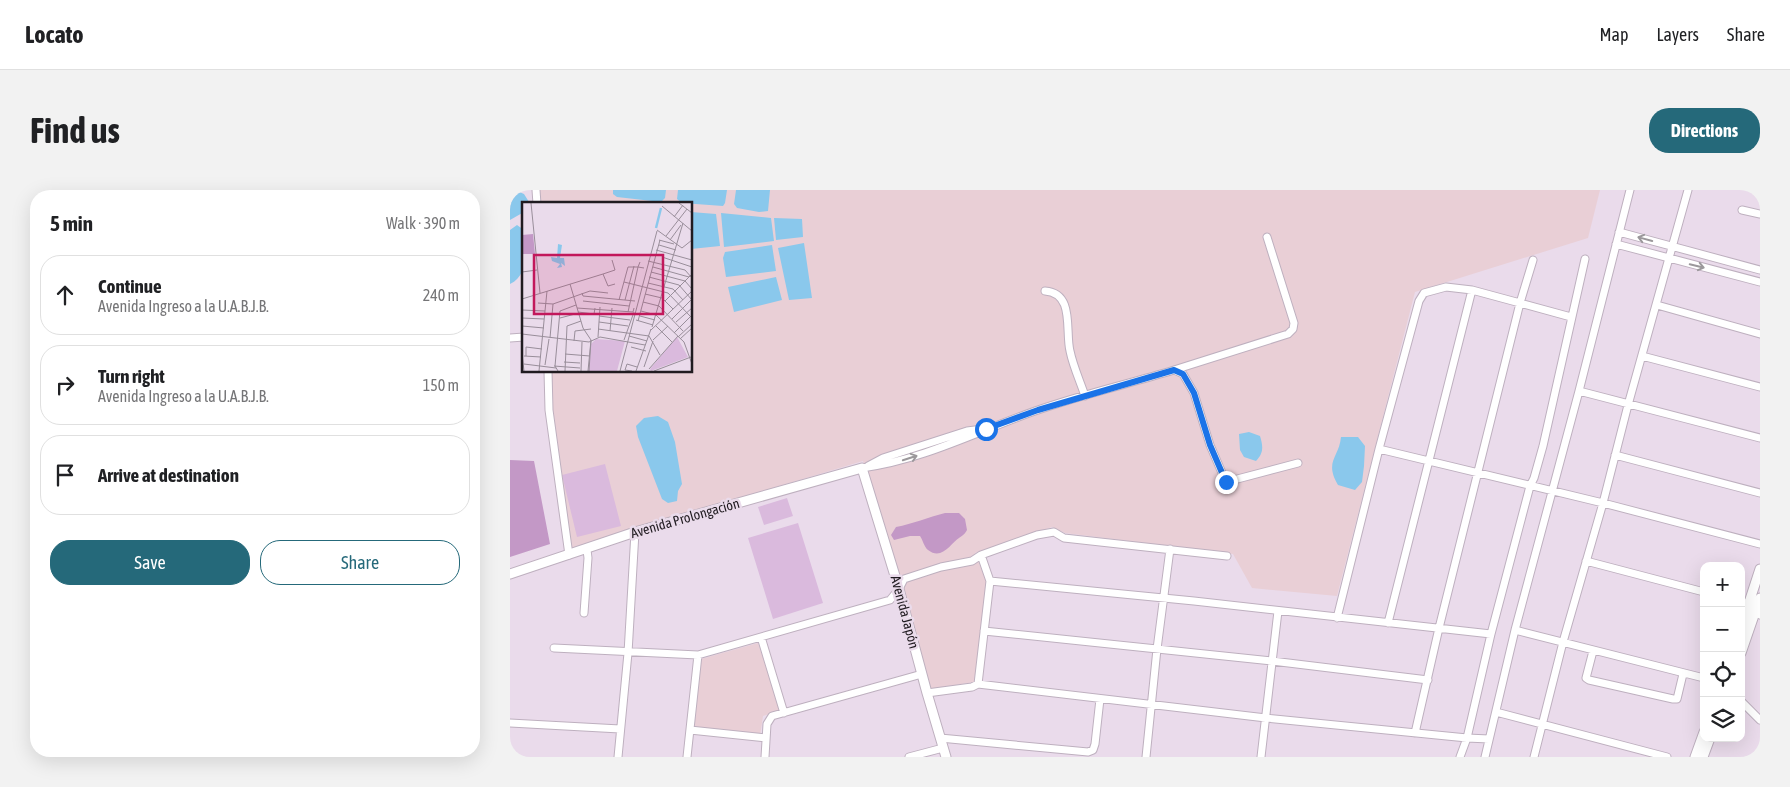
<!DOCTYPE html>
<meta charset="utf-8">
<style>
:root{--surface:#fff;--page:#f2f2f2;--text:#202124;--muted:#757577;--line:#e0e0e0;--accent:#25697a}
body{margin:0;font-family:"Asap Condensed",sans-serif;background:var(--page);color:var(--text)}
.controls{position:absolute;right:15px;bottom:15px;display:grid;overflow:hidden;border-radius:10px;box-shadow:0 5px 20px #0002}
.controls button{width:45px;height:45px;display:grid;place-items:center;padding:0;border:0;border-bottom:1px solid var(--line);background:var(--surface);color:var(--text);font:25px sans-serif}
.stop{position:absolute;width:15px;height:15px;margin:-11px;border:4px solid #1a73e8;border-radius:50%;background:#fff}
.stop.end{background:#1a73e8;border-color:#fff;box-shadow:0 1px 5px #0008}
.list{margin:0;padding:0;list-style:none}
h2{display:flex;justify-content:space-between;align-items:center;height:65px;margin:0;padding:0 20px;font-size:21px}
h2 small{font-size:16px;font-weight:400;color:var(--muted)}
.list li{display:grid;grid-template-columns:32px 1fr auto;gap:15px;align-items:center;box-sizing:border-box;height:80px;margin:0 10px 10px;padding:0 10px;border:1px solid var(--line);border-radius:20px}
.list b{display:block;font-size:19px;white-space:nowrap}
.list p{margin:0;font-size:16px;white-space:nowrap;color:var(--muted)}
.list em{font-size:16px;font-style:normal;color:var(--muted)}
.actions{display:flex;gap:10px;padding:15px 20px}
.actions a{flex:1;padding:11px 0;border:1px solid var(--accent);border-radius:20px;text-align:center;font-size:18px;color:var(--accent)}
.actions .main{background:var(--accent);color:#fff}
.icon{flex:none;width:28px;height:28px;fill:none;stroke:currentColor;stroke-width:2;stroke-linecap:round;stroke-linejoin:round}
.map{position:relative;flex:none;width:1250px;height:567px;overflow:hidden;border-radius:20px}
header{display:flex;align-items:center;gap:30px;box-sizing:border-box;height:70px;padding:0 25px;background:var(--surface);border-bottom:1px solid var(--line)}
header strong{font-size:24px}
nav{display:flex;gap:28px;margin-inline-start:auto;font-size:18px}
.intro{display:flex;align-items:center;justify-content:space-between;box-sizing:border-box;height:120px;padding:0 30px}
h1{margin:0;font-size:35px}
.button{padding:12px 22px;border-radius:20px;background:var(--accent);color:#fff;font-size:18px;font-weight:700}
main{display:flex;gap:30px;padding:0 30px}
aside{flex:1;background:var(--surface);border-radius:20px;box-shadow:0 5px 20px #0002}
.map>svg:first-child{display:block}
.education{fill:#e9cfd6}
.green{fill:#dabadd}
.forest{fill:#c398c6}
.water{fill:#8ac8ec}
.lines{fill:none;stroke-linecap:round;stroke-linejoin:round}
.street-casing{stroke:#beb0bf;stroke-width:9}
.secondary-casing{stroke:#beb0bf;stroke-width:11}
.street{stroke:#fff;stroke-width:7}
.secondary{stroke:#fff;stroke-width:9}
.oneway{stroke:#9b989b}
.route{stroke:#1a73e8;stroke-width:6}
.labels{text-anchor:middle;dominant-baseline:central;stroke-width:5;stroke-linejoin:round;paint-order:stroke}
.street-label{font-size:14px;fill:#201b20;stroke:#eadbeb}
.inset-river{fill:none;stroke:#8ac8ec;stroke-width:2.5}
.inset-road{fill:none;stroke:#998e9a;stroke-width:1}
.view{fill:#c2185b;fill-opacity:0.15;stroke:#c2185b;stroke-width:2.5}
.inset-edge{fill:none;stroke:#201b20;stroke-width:2.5}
</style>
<header>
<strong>Locato</strong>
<nav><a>Map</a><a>Layers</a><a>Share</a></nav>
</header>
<div class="intro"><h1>Find us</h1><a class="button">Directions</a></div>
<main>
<aside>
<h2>5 min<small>Walk · 390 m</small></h2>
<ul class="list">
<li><svg class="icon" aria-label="ahead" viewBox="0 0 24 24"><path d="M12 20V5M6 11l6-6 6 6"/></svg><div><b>Continue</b><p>Avenida Ingreso a la U.A.B.J.B.</p></div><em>240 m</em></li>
<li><svg class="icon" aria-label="right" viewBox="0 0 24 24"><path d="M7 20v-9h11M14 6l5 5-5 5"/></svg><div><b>Turn right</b><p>Avenida Ingreso a la U.A.B.J.B.</p></div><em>150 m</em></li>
<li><svg class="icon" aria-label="arrive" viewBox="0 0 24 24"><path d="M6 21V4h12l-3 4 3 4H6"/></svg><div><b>Arrive at destination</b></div></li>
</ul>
<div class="actions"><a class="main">Save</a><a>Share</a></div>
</aside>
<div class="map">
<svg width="1250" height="567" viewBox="0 0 1250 567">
<rect width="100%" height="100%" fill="#eadbeb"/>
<!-- education -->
<path class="education" d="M28,0H1090L1078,48L905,102L827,406L742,398L723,364L555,343L542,337L465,363L477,393L464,492L421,499L353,271L60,359L42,218L40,181H181V14H29Z
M248,453L271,520L253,526L250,546L184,537L191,469Z"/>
<!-- green -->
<path class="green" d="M95,274L111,336L67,347L52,285Z
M277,308L283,326L254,335L248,317Z
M288,333L313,413L263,429L238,348Z"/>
<!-- forest -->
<path class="forest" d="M0,270L24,271L40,354L0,367Z
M435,323H449L455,329L457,340C454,345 453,345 449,348C441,353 432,371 418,360C414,357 413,350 410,346H400L384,350L381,345L386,337C403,334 418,327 435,323Z"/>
<!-- water -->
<path class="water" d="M103,0H156L155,8L151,12L107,7L103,4Z
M168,0H217L215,13L213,16L172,13L167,9Z
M226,0H260L258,21L249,22L227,18L224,14Z
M7,1L14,4L19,12L18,14H14V22L0,30V3Z
M181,22L206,24L210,56L181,59Z
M211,23L261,28L264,51L214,57Z
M264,28L292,29L293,47L266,50Z
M7,35L14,40C14,58 20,85 0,94V40Z
M294,53L302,108L279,110L268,58Z
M262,55L266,81L216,87L213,68L215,62Z
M266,87L272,110L224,122L218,97Z
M148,226L158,232L165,252L172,294L168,301L167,311L158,313L152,309L128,247L126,236L134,228Z
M739,242L750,246C753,256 754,263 746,271L734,267L730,260L729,244Z
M831,247H848L855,256L854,276L852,292L845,300L828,295C814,271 829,268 831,247Z"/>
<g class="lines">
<!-- street casing -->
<g class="street-casing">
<path id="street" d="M26,0L27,14
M1232,20L1250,24
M1109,42L1250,80
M1106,54L1250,92
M535,101C565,103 555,141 560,161C563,176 570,191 575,206
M1147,115L1250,144
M0,148L14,147
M1132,166L1250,197
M664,180L778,144L783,139L784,133L757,47
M38,181L39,220L59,365
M1069,201L1250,248
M869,259L1093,313L1250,354
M1105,265L1250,303
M358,276L373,268L457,241L473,239
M352,278C413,270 468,241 525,221C570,205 618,194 664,180L673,184L684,203L700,255L716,292L788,273
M471,365L480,391L684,411L981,444
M1076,371L1194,402
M1231,412L1240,414L1250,425
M74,423L78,368L77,360
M827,428L869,259L909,111L914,103L936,97L962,100L1010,113L1023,70
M878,433L962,100
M1005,440L1194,488
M474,441L762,471L918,490
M251,447L274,523
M44,458L188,465L380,410L389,399L394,389L431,377L462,371L471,365L527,345L544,342L554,348L717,366
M1083,461L1076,488L1079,490L1163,509H1167L1173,484
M468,494L480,391
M417,503L462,497L468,494L756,528L957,548L981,444L1020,296L1024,288L1033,256L1075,69
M1231,511L1250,530
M986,522L1157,567
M0,533L110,539
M180,540L256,548
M905,543L929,438L1010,113L1061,127
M430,548L578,562L583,560L585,554L590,509
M108,567L118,463L125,342
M177,567L188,465
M255,567L257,534L262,526L412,484
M399,567L433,558
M636,567L647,459L660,359
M751,567L768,421
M950,567L957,548L979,549
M975,567L1005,440L1069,201L1120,0
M1024,567L1053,452L1093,313L1118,215L1178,0"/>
</g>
<!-- secondary casing -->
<g class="secondary-casing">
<path id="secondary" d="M0,384L125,342L352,278L389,399L417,503L436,567
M1231,437L1250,379
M1231,463L1250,408
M1185,567L1194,542
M1193,567L1200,548"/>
</g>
<!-- street -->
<use href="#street" class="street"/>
<!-- secondary -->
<use href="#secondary" class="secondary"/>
</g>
<!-- one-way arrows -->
<defs><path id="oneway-shaft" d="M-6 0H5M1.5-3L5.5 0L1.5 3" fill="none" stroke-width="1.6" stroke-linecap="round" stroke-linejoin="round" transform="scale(1.25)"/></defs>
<g class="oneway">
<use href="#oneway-shaft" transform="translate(1135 49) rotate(-165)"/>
<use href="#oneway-shaft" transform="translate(1187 76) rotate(14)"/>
<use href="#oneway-shaft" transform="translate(400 268) rotate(-18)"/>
</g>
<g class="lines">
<!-- route -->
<path class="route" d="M476,239L528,220L664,180L673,184L684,203L700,255L716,292"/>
</g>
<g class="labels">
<!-- street labels -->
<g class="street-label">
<text transform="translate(175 328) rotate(-16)">Avenida Prolongación</text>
<text transform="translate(395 422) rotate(75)">Avenida Japón</text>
</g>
</g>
<!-- overview -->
<g transform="translate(12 12)">
<rect width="170" height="170" fill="#eadbeb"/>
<path d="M155,135L166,155L129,169L128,167ZM74,137L103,139L95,169H67L69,142Z" fill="#dabadd"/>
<path d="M11,32L13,52H0V33Z" fill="#c398c6"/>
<path d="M36,42L40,43L38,56H42L43,64L39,61L40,65L35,66L38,62L30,59L29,55L35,56Z" fill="#8ac8ec"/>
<path class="inset-river" d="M134,26L139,6"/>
<path class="inset-road" d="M9,1L18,91M157,1L170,11M140,4L170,29M152,15L161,3M135,28L160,46L170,38M144,34L165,7M137,38L152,42M148,38L159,23M137,43L154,48M134,48L170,58M140,55L170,65M126,59L163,68L170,76M131,65L167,75M0,70L15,68M129,70L163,79L170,87M81,72L93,68L90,58M127,75L157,83L170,98M102,80L146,91L168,114M126,81L151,87L161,98M48,82L61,126L69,138M60,91L61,94L113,99M123,92L140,96L151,107M0,97L81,72L86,84L93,82M97,98L106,65H116L118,60M103,98L112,64M61,99L107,104M143,99L170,72M121,100L137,104L161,129M16,101L31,102L68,89L86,91M55,106L111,110L112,106M0,108L23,109M119,109L134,113L162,140L170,162M56,110L72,112L73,106M106,110L116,65L122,66M77,114L108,118M118,114L133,118M0,116L22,117M38,116L57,111M150,117L170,97M114,118L131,123M116,119L138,38M77,120L106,124M154,120L170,106M0,124L22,126M134,124L150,140M130,125L161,21M76,127L127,134L138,153M129,128L170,89M88,129L90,106M152,131L170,113M0,132L67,140L78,135L123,143M107,134L125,139M76,135L78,105M156,135L170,122M28,136L31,102M158,137L170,126M102,138L112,110M131,138L146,124M52,139L53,129L69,127M109,145L124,149M0,152L2,169M43,152L68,154M2,154L19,155M4,154V145L20,147M42,160L58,161M2,162L34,166M23,163L27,137M32,164L58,166M122,165L131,139M127,167L156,134M17,169L25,89M36,169L33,164L38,109L54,103M43,169L45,124L59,119M59,169L60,140M66,169L69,138L67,169M98,169L135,29M110,169L103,168L105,162L115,165M114,169L129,127M132,169L169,155"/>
<path class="view" d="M12,53H141V112H12Z"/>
<rect width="170" height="170" class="inset-edge"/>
</g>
</svg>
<div class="controls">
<button>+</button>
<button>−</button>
<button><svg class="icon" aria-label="locate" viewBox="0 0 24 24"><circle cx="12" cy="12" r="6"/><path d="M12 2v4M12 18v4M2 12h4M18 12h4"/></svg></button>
<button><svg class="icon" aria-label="layers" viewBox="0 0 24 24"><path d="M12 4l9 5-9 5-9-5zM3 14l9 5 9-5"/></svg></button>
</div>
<div class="stop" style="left:476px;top:239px"></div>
<div class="stop end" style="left:716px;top:292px"></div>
</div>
</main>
